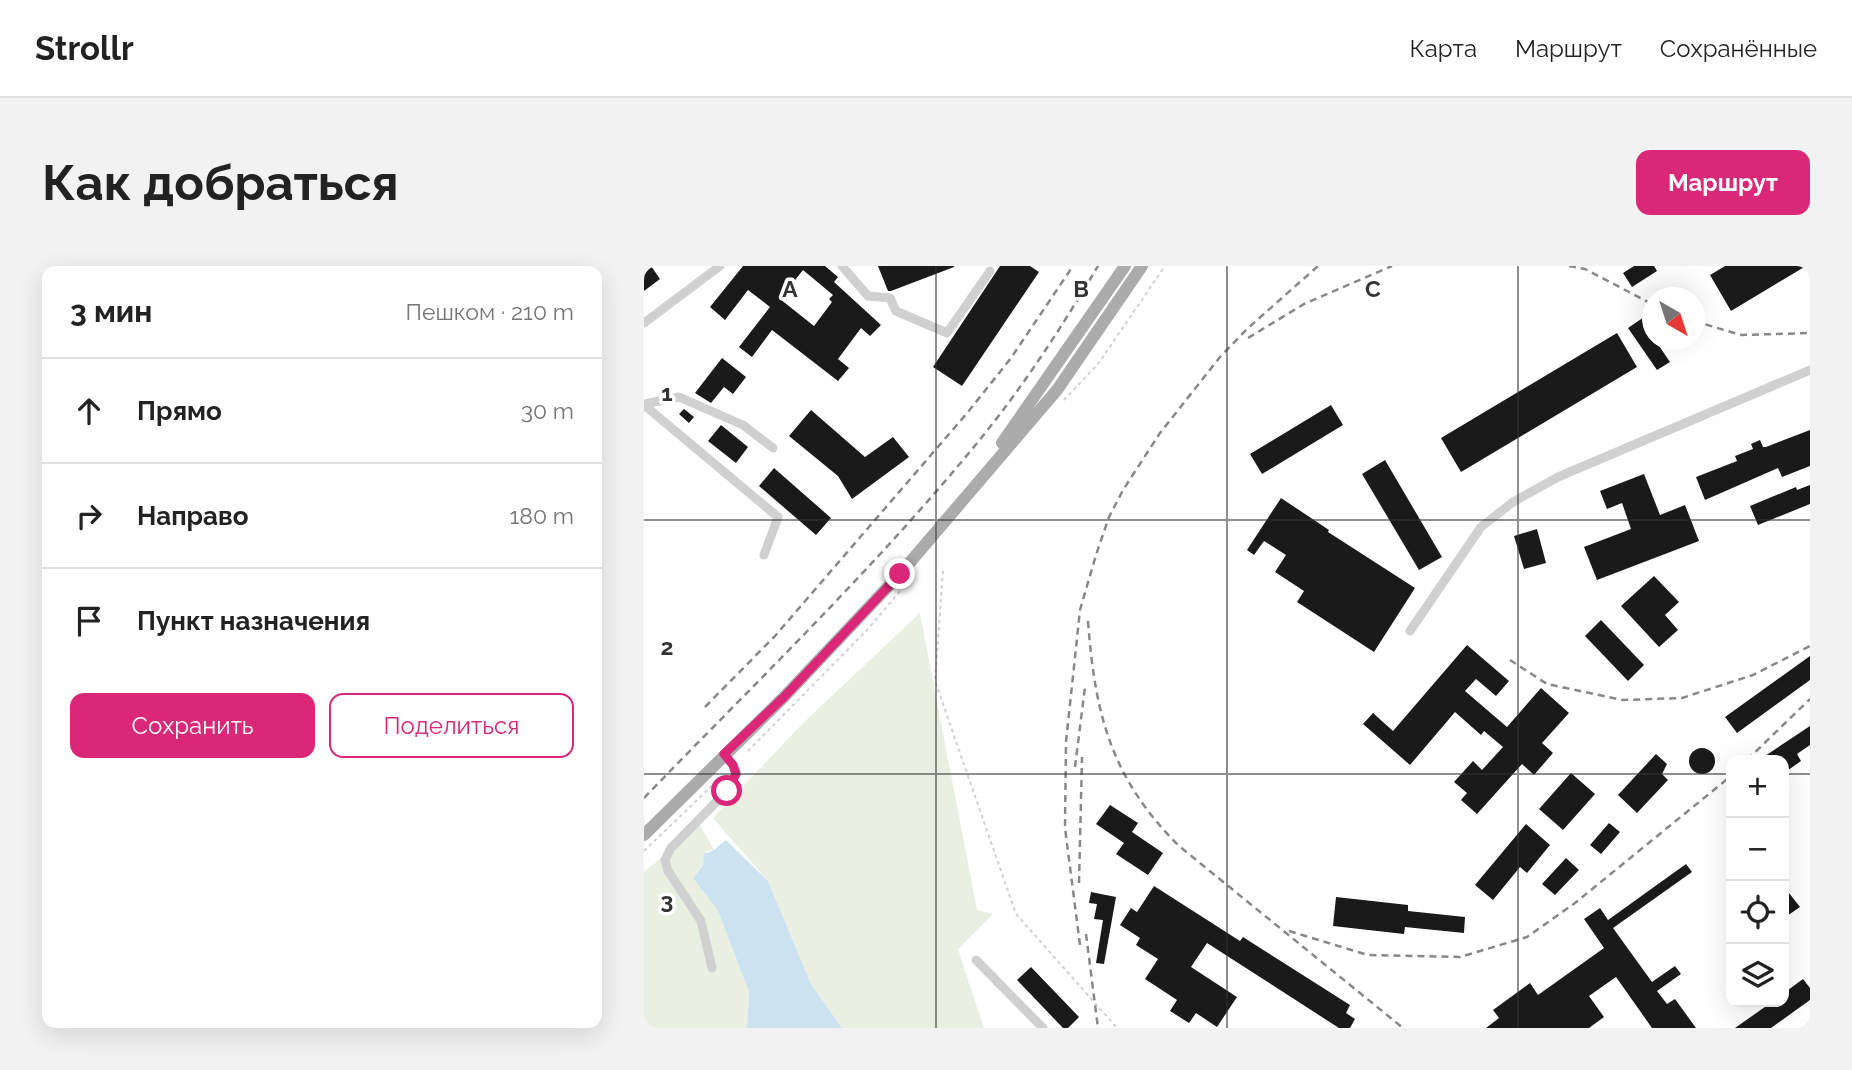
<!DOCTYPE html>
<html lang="ru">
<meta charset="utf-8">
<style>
:root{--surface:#fff;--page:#f2f2f2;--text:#222;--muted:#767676;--line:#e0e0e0;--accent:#db2777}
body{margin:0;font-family:Raleway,sans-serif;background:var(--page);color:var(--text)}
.controls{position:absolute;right:21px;bottom:21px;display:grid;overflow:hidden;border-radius:14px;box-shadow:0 7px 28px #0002}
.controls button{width:63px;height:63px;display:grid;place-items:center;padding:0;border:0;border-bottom:2px solid var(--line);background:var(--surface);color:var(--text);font:35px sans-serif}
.compass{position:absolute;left:998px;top:21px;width:63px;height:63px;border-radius:50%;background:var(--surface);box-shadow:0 7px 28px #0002;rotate:141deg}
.stop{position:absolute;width:21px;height:21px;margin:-16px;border:5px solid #db2777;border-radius:50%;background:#fff}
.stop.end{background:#db2777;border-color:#fff;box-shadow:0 2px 7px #0008}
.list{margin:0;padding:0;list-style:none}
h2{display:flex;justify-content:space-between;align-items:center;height:91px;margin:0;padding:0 28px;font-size:30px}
h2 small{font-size:23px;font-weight:400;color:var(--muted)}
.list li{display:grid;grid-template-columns:46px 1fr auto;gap:21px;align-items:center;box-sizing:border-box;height:105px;padding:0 28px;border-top:2px solid var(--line)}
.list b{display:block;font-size:26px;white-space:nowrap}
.list em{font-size:23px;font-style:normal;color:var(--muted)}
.actions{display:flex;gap:14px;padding:21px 28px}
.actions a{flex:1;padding:16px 0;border:2px solid var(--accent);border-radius:14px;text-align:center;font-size:24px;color:var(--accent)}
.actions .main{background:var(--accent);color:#fff}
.icon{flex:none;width:38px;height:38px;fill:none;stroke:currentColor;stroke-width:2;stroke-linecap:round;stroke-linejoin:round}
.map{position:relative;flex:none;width:1166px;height:762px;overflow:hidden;border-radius:14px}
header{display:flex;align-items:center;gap:42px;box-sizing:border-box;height:98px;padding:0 35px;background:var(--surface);border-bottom:2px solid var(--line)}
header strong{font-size:33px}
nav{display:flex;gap:38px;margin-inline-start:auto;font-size:24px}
.intro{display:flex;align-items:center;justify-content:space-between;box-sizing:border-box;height:168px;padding:0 42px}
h1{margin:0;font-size:49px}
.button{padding:18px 32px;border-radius:14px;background:var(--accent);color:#fff;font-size:24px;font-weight:700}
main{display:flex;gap:42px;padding:0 42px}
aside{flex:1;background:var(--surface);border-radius:14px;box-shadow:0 7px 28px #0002}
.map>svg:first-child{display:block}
.green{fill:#e9f0e1}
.water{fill:#cde2f0}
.building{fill:#1a1a1a;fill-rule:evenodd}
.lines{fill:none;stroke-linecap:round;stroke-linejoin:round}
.path{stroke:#d0d0d0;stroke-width:2;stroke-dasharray:3.5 3.5;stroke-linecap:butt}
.minor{stroke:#d0d0d0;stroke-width:9}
.major{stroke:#ababab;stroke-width:12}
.rail{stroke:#888;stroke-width:2.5;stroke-dasharray:7 5;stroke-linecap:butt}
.route{stroke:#db2777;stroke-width:9}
.grid{fill:none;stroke:#333;stroke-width:2;stroke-opacity:0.55}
.grid-label{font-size:23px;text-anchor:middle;font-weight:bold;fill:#333;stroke:#fff;stroke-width:7;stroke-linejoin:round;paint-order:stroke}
</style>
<header>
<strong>Strollr</strong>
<nav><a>Карта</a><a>Маршрут</a><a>Сохранённые</a></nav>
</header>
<div class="intro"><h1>Как добраться</h1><a class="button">Маршрут</a></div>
<main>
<aside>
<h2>3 мин<small>Пешком · 210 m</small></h2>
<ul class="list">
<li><svg class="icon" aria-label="ahead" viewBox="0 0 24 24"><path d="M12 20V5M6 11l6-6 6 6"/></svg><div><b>Прямо</b></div><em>30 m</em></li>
<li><svg class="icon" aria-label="right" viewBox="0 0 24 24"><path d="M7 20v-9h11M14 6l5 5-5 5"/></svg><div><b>Направо</b></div><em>180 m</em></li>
<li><svg class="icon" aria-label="arrive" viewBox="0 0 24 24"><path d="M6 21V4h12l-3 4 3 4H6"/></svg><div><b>Пункт назначения</b></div></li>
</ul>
<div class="actions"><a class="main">Сохранить</a><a>Поделиться</a></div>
</aside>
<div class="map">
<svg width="1166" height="762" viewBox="0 0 1166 762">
<rect width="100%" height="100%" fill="#fff"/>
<!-- green -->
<path class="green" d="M276,347L333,644L349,648L314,683L340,762H198L167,718L124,615L69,552L160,456Z
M56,559L70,584L63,585L59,598L49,612L74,645L105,726L103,762H0V606Z"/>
<!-- water -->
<path class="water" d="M82,574L124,615L167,718L198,762H103L105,726L74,645L49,612L59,599L60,588L70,584Z"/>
<!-- building -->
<path class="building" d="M0,0H7L16,13L0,25Z
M99,0H181L194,11L190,16L237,59L226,70L217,62L194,93L205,102L194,115L128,64L108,91L95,81L126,41L104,24L81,54L66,41ZM159,4L189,29L185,33L188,36L170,60L136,33Z
M234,0H310V1L247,25H244Z
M356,0H386L395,6L318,120L289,101Z
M990,0H1010L1013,5L988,21L979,7Z
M1081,0H1162L1087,45L1066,9Z
M1009,45V74H1011L1026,96L1013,104L984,62Z
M973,67L993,101L817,206L797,172Z
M78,92L102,111L89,128L80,121L67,137L51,127Z
M687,139L699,159L618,208L606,188Z
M40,143L50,151L45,157L35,148Z
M167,144L221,191L249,171L265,191L208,233L194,210L145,170Z
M77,159L104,181L92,197L64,175Z
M1166,164V200L1138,211L1134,202L1061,234L1052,211L1093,195L1091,190L1109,183L1107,178L1116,174L1119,181H1122Z
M741,194L798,291L775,304L718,208Z
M130,202L187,252L172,269L115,220Z
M1000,208L1016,249L1041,239L1055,275L953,314L940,281L987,263L978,237L963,243L956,225Z
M1166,219V238L1114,259L1106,240L1152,221L1153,224Z
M637,232L685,264L684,266L771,322L730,386L653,336L660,325L631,306L642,289L620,275L610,289L603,284Z
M893,263L902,297L880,303L870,270Z
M1010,310L1035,336L1021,349L1034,364L1015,381L977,340Z
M957,354L1000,399L984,415L941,370Z
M823,379L865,415L852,430L832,413L821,425L863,461L897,422L925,447L898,477L909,487L890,509L878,498L833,548L817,534L823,527L810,516L829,495L838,504L859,481L840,465L837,469L811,446L766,499L719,458L729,447L749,465Z
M1166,390V414L1093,467L1081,451Z
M1166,460V479L1153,488L1157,495L1140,507V494H1115Z
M1045 495a13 13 0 1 1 26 0a13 13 0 1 1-26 0Z
M1012,488L1023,498L1018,508L1024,514L993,547L974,529Z
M927,507L951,528L919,564L895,543Z
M466,539L494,557L488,566L519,587L504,609L472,588L480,577L452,558Z
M965,557L976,566L957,588L946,579Z
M882,558L906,579L883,607L876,601L849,634L831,619Z
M922,592L935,604L911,629L898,618Z
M1042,598L1048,606L969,662L1008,716L1031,700L1037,708L1013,725L1023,738L1031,733L1052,762H1008L972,711L945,730L960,751L945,762H842L855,752L849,744L886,717L894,729L960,682L940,653L956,642L964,654Z
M510,620L596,675L599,671L706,739L702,747L711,753L706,762H695L563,677L547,701L593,731L573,761L552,747L545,757L526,745L533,734L501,713L514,693L492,679L496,672L476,659L487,642L493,646Z
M447,626L472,631L460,698L452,697L459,654L450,653L453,638L445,637Z
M1145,627L1156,641L1140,652V631Z
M692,631L764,639V645L821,651L820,667L761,661L760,668L689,660Z
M387,701L435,751L424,762H419L373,714Z
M1159,713L1166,722V734L1127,762H1091L1128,736H1140V727Z"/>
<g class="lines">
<!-- path -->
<path class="path" d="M420,134L454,98L521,0
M299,305L291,415L372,648L473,762
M104,485L223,364L257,324
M0,585L75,513"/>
<!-- minor -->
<path class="minor" d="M198,0L224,30L246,32L252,45L303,67L346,5
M0,57L76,0
M0,138L35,131L99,159L129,182
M0,139L134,251L120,289
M766,365L837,261L869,236L914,211L1166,104
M332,694L399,762
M68,702L57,655L24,605L21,594L27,582L83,525L92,507L89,499L80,488"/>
<!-- major -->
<path class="major" d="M358,177L481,0
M0,569L140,431L256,308L413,124L498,0"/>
<!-- rail -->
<path class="rail" d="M925,0L941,3L1008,38
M1050,55L1097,69L1166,67
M604,72L660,38L748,0
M444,355C451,449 467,512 535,580L759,762
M866,394L903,418L978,434L1038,432L1109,409L1166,380
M61,441L131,370L324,146L367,92L429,0
M1103,494L1166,433
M431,501L441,421
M0,532C114,414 234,299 338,171C381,118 419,59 454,0
M435,617L438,491
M645,665L724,689L816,691L883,671L931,637L1087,510
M442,668L454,762
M436,679L421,562L422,476L436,344L452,289L465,251L479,224L516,167L576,91L603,63L674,0"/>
</g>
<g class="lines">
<!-- route -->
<path class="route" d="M83,525L92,508L89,499L80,488L140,431L256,308"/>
</g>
<!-- grid -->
<path class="grid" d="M292,0V762M583,0V762M874,0V762M0,254H1166M0,508H1087M1140,508H1166"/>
<g class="grid-label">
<text x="146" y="31">A</text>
<text x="437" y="31">B</text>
<text x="729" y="31">C</text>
<text x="23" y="135">1</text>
<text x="23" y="389">2</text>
<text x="23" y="643">3</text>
</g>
</svg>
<div class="controls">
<button>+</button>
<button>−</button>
<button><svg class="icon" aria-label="locate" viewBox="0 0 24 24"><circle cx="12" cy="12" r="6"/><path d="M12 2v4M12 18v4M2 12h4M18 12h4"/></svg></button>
<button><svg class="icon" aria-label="layers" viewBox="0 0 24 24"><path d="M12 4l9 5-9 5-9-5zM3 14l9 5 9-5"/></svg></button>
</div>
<svg class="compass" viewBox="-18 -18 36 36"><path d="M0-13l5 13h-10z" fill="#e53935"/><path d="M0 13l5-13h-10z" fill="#767676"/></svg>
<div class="stop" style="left:83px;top:525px"></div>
<div class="stop end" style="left:256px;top:308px"></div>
</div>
</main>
